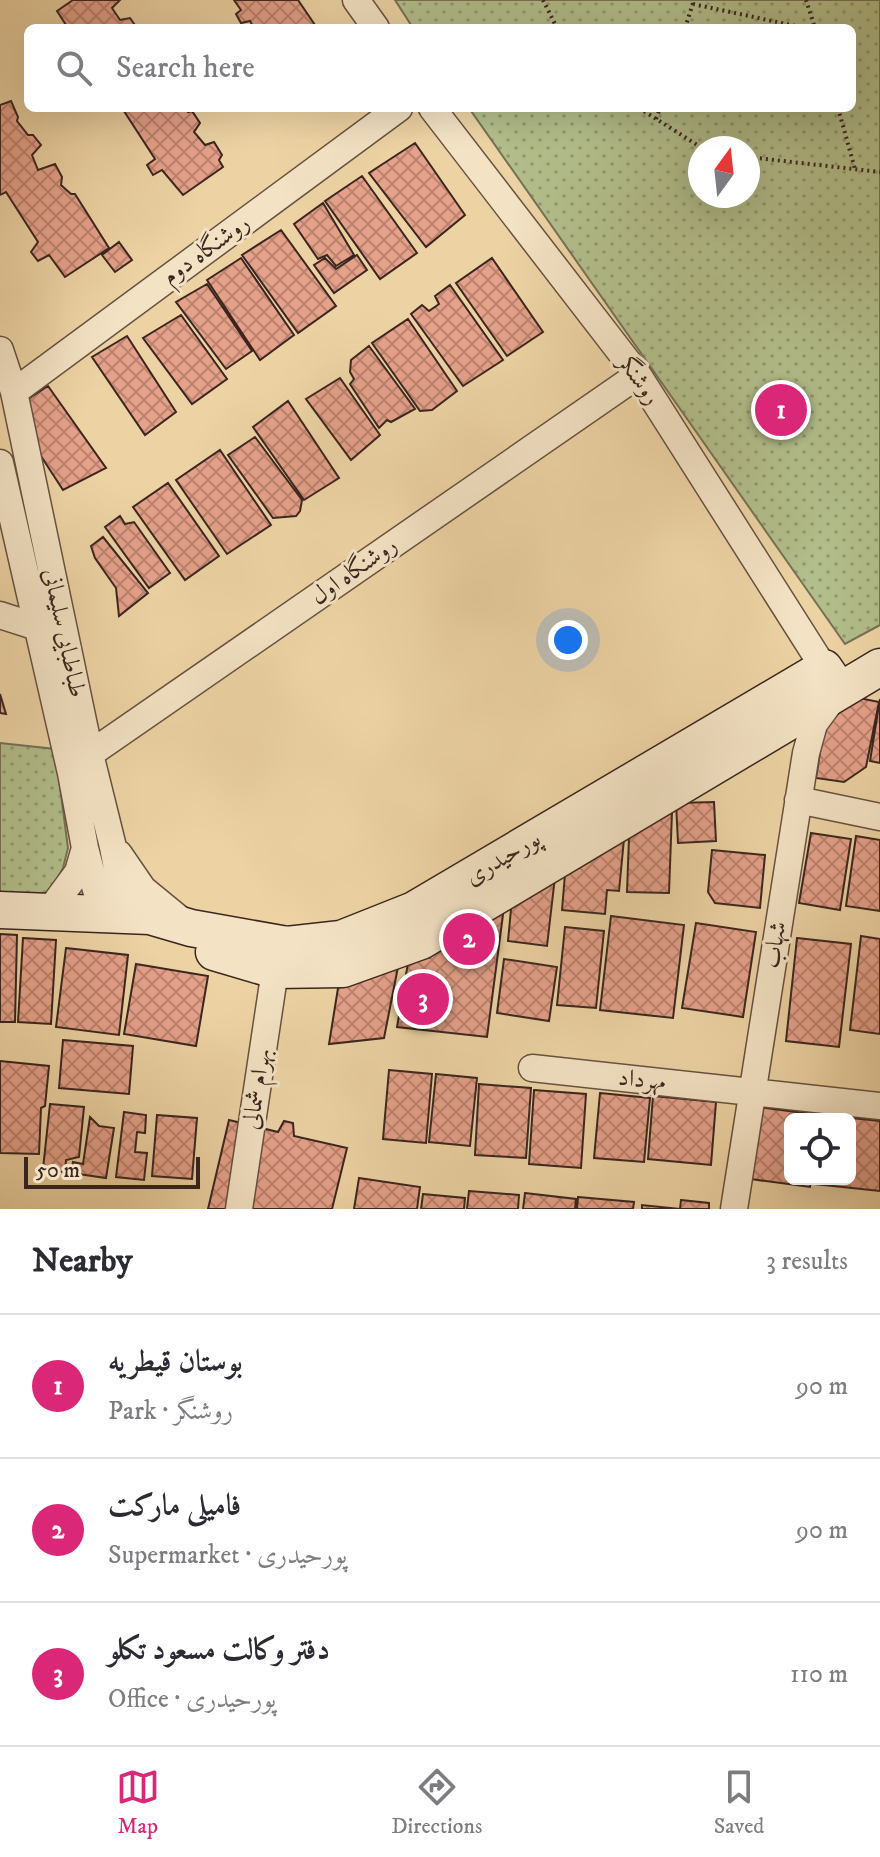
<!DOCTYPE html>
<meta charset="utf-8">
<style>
:root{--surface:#fff;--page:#f2f2f3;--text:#2b2b33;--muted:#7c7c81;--line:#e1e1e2;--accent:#db2777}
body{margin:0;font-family:"IM FELL DW Pica",Amiri,serif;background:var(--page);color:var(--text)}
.controls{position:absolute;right:24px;bottom:24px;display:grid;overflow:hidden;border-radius:12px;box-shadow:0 8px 32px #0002}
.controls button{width:72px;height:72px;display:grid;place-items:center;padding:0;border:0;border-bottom:2px solid var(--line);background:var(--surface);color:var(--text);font:40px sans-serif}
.compass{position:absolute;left:688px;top:136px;width:72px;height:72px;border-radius:50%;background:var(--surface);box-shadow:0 8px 32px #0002;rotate:15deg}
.scale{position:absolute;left:24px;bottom:20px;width:176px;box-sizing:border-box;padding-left:8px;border:4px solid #3a261f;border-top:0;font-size:22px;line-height:28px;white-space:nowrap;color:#3a261f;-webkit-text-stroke:6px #f3e2c4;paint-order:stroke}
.you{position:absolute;left:568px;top:640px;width:28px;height:28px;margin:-20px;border:6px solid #fff;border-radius:50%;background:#1a73e8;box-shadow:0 0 0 12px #1a73e833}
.badge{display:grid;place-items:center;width:52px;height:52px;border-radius:50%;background:var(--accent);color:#fff;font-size:26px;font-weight:700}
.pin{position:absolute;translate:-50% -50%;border:4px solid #fff;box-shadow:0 2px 8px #0006}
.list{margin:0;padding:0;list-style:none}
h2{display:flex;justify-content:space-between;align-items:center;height:104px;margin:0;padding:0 32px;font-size:34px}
h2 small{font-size:26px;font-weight:400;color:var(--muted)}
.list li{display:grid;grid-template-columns:52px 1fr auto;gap:24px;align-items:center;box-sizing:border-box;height:144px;padding:0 32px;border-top:2px solid var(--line)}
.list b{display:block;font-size:30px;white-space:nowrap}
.list p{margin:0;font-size:26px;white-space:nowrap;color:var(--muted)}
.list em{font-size:26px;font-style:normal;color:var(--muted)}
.icon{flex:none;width:44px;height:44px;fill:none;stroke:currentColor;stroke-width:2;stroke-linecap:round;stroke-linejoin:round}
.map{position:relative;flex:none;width:880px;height:1209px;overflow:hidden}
.search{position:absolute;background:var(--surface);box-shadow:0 8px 32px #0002;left:24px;right:24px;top:24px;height:88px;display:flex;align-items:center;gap:20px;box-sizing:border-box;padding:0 28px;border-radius:12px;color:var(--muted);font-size:30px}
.sheet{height:536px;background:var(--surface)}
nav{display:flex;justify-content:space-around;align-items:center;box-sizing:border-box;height:112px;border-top:2px solid var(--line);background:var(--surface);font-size:22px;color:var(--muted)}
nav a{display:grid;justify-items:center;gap:4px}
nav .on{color:var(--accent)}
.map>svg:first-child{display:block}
.park{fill:url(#park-dots);stroke:#767255;stroke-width:2;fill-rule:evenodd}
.building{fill:url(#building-cross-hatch);stroke:#3a261f;stroke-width:2}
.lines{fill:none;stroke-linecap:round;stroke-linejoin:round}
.minor-casing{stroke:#675140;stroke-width:29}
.secondary-casing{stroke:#3a261f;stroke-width:39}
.path{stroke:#3a261f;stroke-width:4;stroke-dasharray:2 4;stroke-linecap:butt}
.minor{stroke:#f3e2c4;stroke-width:26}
.secondary{stroke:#f3e2c4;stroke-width:36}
.labels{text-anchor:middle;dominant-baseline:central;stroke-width:6;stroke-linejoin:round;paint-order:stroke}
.street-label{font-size:24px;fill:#3a261f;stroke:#f3e2c4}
</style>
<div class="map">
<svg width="880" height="1209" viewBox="0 0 880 1209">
<defs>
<pattern id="park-dots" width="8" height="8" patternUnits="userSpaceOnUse" patternTransform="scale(2)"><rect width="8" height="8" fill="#b2be8b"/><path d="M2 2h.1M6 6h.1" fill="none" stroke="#929a71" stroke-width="1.8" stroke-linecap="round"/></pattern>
<pattern id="building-cross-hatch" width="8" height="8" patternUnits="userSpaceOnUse" patternTransform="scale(2)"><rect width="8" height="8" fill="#e6a18a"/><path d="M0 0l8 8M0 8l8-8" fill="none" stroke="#bb8370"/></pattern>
</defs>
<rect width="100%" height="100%" fill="#edd3a4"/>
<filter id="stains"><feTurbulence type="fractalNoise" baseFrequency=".0025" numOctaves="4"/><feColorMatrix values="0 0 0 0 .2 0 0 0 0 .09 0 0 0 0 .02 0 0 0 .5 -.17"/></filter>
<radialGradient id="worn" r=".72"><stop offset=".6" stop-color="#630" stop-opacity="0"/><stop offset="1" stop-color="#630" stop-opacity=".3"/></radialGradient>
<!-- park -->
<path class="park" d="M395,0H880V625L845,644L469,108H852V28H413ZM748,148V196H700V148Z
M0,743L55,749L68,848L63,868L46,899L0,898Z"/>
<!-- building -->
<path class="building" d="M73,0H120L112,8L120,20L130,18L137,28H68L57,11Z
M234,0H298L317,28H254L250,21L241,23L236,14L241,10Z
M11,101L18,117L17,121L28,135H33L41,145L32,155L38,170L55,164L62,177L61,185L71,194H75L109,248L65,277L49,255L38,261L31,252L38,242L6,192L0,195V105Z
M122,108H185L188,112L192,111L200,123L194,132L205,145L214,142L222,155L219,160L223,167L183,195L162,170L153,175L147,165L155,159Z
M415,143L465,215L426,247L369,173Z
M362,176L417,253L380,279L325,201Z
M323,203L354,255L336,266L327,255L318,259L294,224Z
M281,230L336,306L298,333L242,255Z
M119,242L132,260L115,272L102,255Z
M357,255L367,270L334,293L314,265L325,258L336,269Z
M241,258L294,335L260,360L207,280Z
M492,258L543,332L507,356L456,283Z
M207,284L252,351L226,369L176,302Z
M450,285L503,360L463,386L411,314L422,305L429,311L439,304L435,296Z
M181,315L227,379L192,404L143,338Z
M408,319L457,391L432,410L420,411L372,343Z
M127,336L176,412L145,435L92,357Z
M369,346L415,409L391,422L387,420L379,428L350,384L354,379L350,372L351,360Z
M340,378L380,435L351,460L306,399Z
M48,386L106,468L63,490L11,410Z
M288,401L339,478L304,500L253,427Z
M255,437L302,500L300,511L296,516L273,518L228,455Z
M220,450L271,525L227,554L176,480Z
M168,483L219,556L185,580L133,507Z
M120,516L125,524L134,522L170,573L149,588L105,527Z
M103,537L148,593L119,616L116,588L95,558L91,546Z
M0,694L6,714L0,713Z
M854,697L879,702L866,767L844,782L816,778L826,714Z
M880,699V763L870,761Z
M714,802L716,841L678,843L676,803Z
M672,812L669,893L627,892L629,837Z
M811,833L851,839L840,910L799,903Z
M856,836L880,840V911L846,906Z
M624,839L619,891L607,890L605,914L562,910L565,874Z
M712,850L765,855L760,908L715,903L708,892Z
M555,877L547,946L508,941L512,899Z
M504,907L487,1037L397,1027L408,963Z
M611,916L684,925L673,1018L600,1010Z
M696,923L756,932L743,1017L682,1008Z
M565,927L604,931L596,1008L557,1005Z
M0,934L17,935L15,1022H0Z
M861,936L880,939V1034L850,1030Z
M23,938L56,940L51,1024L18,1022Z
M797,938L851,944L839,1047L786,1041Z
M66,948L128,955L119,1035L56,1027Z
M504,959L557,967L549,1021L497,1013Z
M399,962L384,1038L329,1044L339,982Z
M136,964L208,976L196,1046L124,1034Z
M63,1040L133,1046L129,1094L59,1088Z
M0,1061L49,1066L45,1106L41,1108L39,1154L0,1153Z
M389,1070L432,1074L426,1143L383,1139Z
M436,1074L477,1078L470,1146L429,1142Z
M479,1084L531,1088L526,1158L475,1155Z
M534,1090L586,1094L581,1168L529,1164Z
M600,1093L650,1098L644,1162L594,1158Z
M653,1096L716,1102L711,1165L648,1159Z
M50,1104L84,1107L79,1157L66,1160L65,1172L43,1169Z
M759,1107L819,1115V1119H790V1179H811L810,1187L750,1179Z
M124,1112L146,1115L145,1133L137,1132L135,1152L147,1153L144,1180L116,1177Z
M157,1115L197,1118L192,1179L152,1176Z
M823,1115L880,1121V1191L815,1184L816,1179H850V1119H822Z
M90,1117L99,1126L114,1128L106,1178L71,1173L73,1162L83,1164Z
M229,1120L278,1132L284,1121L293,1123L294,1136L347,1148L332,1209H208Z
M359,1178L420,1187L417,1209H354Z
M469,1191L519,1195L518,1209H467Z
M525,1193L576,1199L575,1209H523Z
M423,1194L465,1198L464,1209H421Z
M578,1197L634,1202L633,1209H577Z
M681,1200L709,1203V1209H642V1205L680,1209Z"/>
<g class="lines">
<!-- minor casing -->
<g class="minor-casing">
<path id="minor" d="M356,0L376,28
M432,108L638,375L824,668
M0,350L14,392L90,754L113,847L126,916
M14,392L399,108
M0,463L71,773L85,848L102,913
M0,615L37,627L50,625
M68,760L90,754L638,375
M798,800L880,817
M119,854L143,889L182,921
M50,910L78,872L85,848
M532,1068L880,1106
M239,1209L275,970
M734,1209L806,753L814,724L831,701"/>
</g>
<!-- secondary casing -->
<g class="secondary-casing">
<path id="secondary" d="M0,910L150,916L191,928L287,945L341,939L414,910L824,668L839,690
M214,952L275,970L343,969L421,941L880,667"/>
</g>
<!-- path -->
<path class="path" d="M543,0L557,28
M806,0L815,28
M693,4L805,28
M685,28L694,0
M639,108L702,148
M838,108L855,169
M656,119L660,108
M748,157L880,172"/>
<!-- minor -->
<use href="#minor" class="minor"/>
<!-- secondary -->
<use href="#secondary" class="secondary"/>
</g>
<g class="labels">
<!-- street labels -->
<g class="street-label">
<text transform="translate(206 250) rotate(-36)">روشنگاه دوم</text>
<text transform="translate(639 380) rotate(55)">روشنگر</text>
<text transform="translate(354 571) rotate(-35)">روشنگاه اول</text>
<text transform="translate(64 633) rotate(78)">طباطبایی سلیمانی</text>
<text transform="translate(503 858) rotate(-31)">پورحیدری</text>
<text transform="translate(775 945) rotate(-81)">شهاب</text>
<text transform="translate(642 1080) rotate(6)">مهرداد</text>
<text transform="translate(257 1089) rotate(-81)">بهرام شمالی</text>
</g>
</g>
<rect width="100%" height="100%" filter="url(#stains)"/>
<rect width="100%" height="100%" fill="url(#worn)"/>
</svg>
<div class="controls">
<button><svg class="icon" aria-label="locate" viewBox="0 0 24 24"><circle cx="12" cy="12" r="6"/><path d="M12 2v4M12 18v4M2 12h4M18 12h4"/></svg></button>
</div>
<svg class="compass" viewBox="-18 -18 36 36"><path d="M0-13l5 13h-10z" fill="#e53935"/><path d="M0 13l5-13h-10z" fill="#7c7c81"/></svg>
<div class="scale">50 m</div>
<div class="you"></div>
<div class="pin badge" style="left:781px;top:410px">1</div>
<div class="pin badge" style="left:469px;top:939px">2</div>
<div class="pin badge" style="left:423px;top:999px">3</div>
<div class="search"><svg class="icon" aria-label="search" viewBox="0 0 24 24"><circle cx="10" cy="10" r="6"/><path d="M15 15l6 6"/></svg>Search here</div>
</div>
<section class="sheet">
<h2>Nearby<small>3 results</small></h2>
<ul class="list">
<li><span class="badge">1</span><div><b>بوستان قیطریه</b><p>Park · روشنگر</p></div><em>90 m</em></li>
<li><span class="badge">2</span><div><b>فامیلی مارکت</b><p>Supermarket · پورحیدری</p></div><em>90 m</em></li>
<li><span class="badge">3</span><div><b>دفتر وکالت مسعود تکلو</b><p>Office · پورحیدری</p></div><em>110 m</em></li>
</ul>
</section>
<nav>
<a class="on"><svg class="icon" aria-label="map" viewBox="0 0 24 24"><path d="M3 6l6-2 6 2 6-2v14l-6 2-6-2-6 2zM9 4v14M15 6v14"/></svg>Map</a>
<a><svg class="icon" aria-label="directions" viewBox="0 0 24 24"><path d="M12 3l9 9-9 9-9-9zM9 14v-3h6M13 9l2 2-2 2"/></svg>Directions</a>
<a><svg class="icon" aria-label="saved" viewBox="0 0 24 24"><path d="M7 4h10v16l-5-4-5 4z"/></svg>Saved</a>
</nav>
